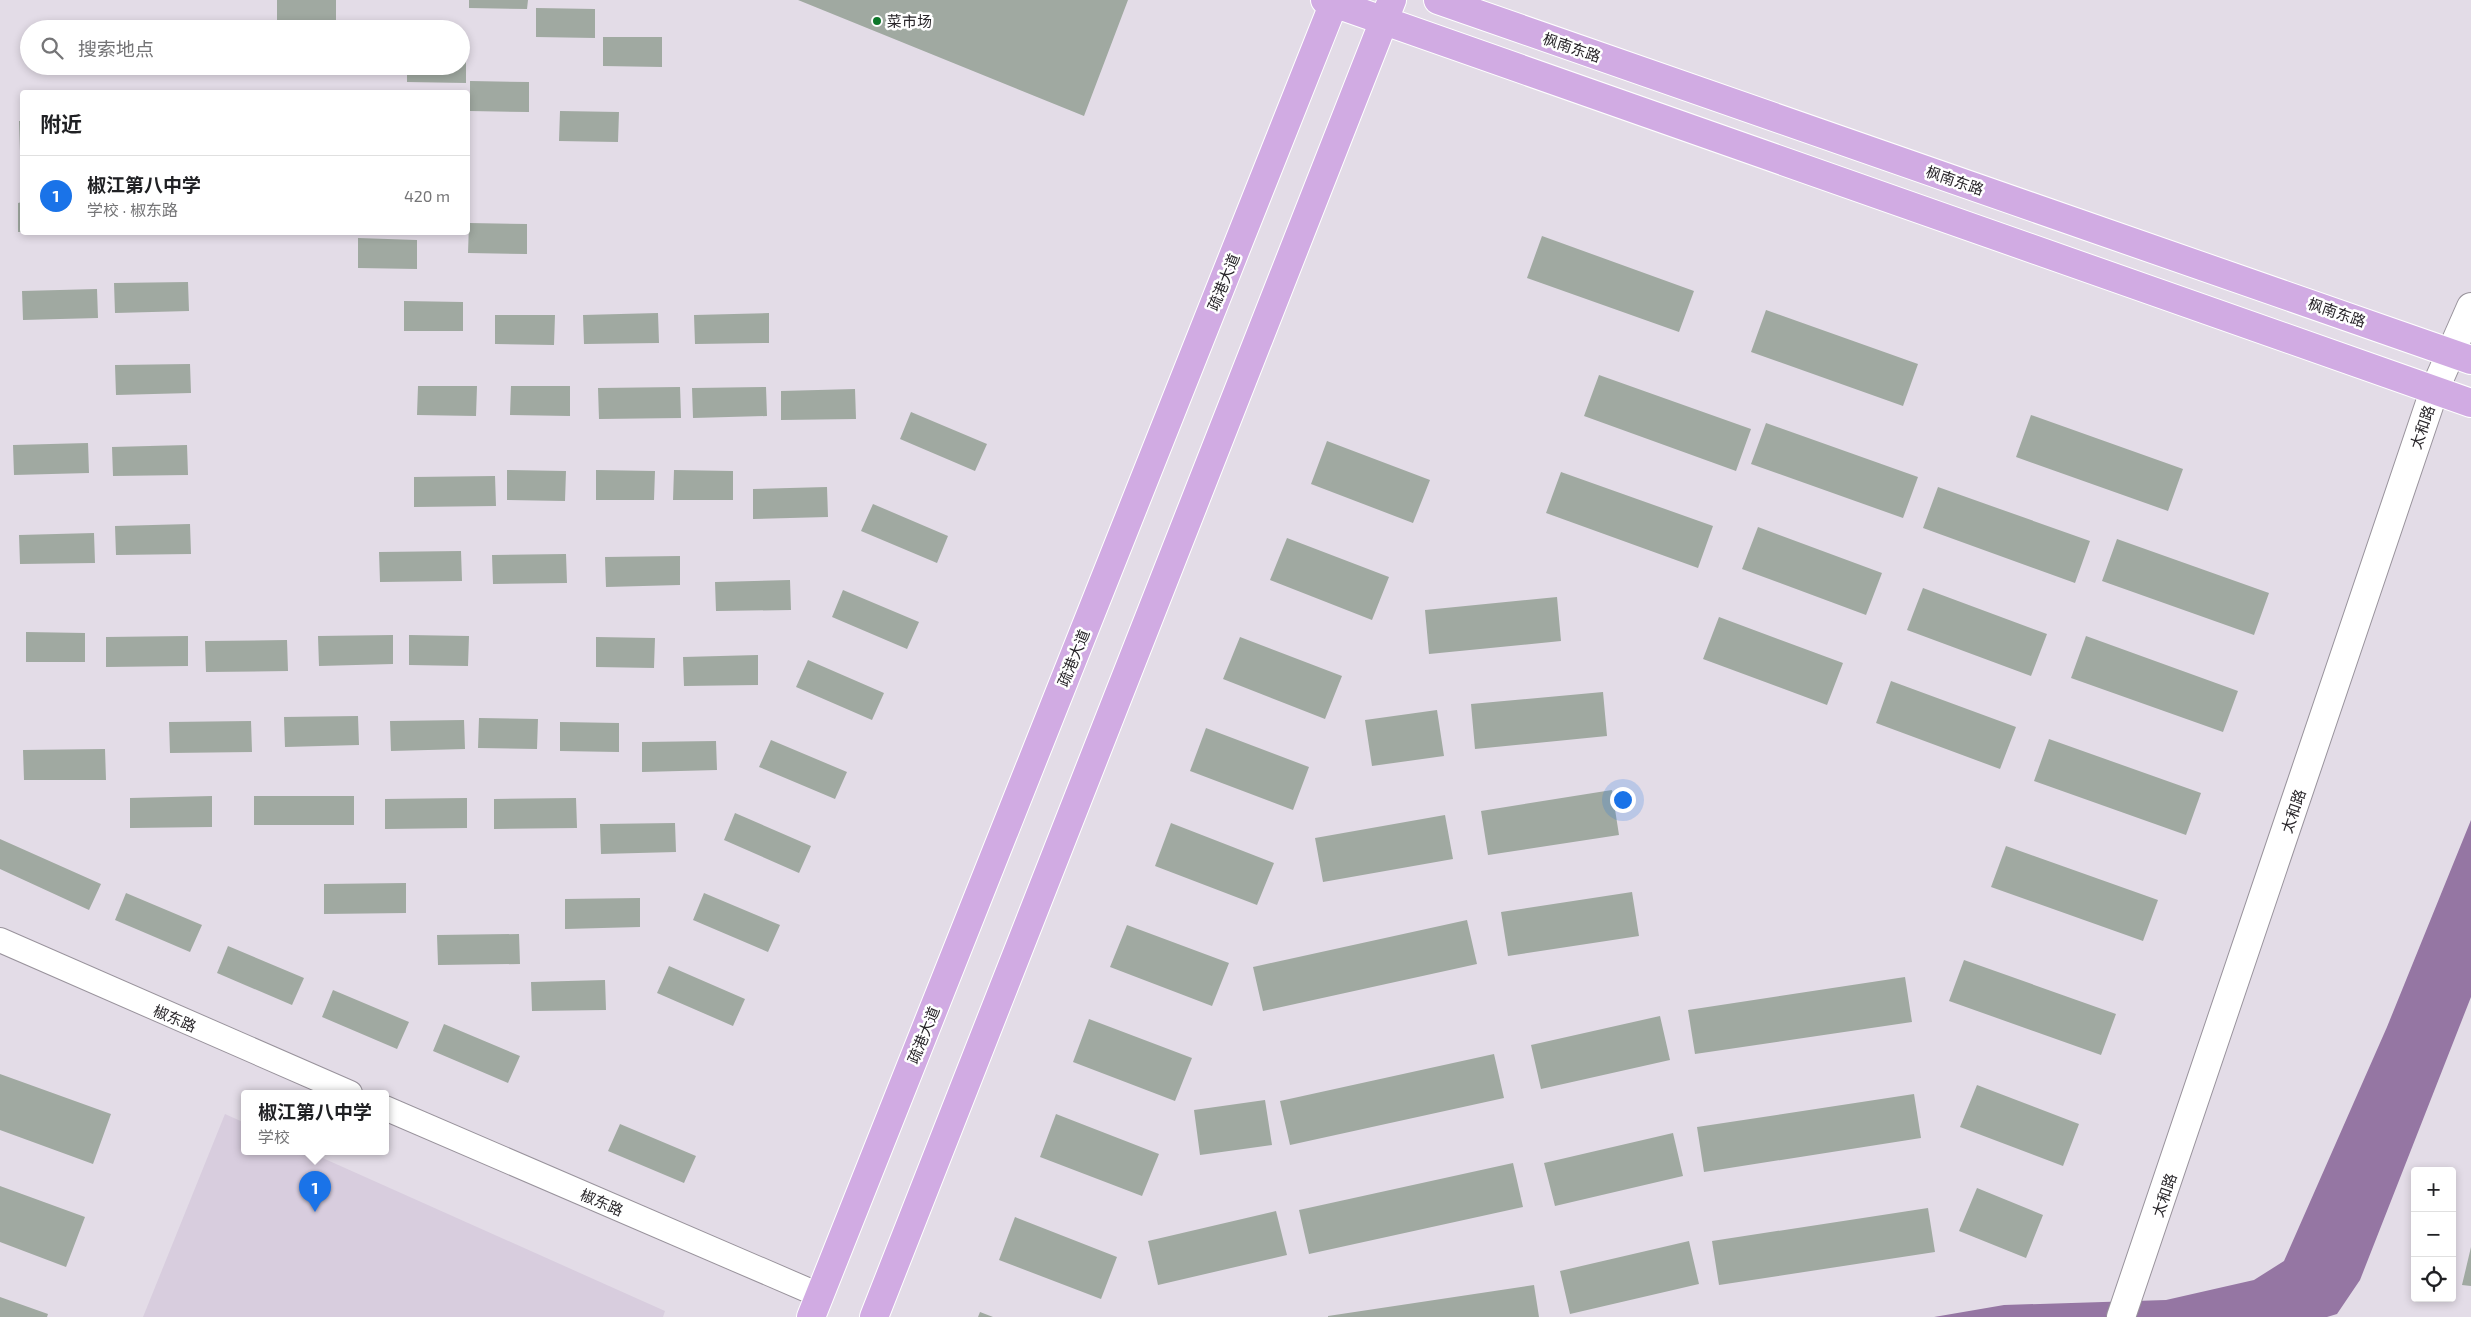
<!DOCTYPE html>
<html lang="zh">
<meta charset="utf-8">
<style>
:root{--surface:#fff;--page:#f6f6f6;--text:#202124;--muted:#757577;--line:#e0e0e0;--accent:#1a73e8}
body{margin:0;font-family:"Exo 2","Noto Sans SC",sans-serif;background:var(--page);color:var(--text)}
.controls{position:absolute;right:15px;bottom:15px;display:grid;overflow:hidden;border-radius:5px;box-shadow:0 2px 8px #0003}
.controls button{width:45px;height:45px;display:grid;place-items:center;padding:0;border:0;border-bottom:1px solid var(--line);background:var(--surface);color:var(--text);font:25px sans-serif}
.you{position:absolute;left:1622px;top:799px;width:18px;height:18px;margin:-12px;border:4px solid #fff;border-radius:50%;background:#1a73e8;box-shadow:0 0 0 8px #1a73e833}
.badge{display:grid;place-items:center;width:32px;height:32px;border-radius:50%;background:var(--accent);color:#fff;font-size:16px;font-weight:700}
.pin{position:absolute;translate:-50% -41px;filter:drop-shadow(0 1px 2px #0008)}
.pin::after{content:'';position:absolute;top:26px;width:18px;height:15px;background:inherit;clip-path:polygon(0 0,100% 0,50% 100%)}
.popup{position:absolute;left:241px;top:1090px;width:148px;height:65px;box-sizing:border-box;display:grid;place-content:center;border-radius:5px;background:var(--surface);filter:drop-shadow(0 1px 4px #0005);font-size:16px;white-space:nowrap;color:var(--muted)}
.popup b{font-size:19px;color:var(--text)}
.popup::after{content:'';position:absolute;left:50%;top:100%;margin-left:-10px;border:10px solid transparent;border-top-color:var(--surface)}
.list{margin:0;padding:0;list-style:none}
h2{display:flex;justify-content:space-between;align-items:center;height:65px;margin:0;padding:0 20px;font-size:21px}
h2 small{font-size:16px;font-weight:400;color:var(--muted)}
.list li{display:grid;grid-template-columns:32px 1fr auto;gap:15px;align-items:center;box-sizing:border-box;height:80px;padding:0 20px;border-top:1px solid var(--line)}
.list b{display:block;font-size:19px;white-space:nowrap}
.list p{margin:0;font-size:16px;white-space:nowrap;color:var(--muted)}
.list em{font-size:16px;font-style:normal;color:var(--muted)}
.icon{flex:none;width:28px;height:28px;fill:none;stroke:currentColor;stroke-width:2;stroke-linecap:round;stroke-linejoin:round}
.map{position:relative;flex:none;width:2471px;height:1317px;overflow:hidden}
.search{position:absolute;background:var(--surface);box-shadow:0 2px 8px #0003;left:20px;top:20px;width:450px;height:55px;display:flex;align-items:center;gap:12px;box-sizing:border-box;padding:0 18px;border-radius:28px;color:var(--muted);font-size:19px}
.panel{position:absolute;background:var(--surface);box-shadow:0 2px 8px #0003;left:20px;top:90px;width:450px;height:145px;border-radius:5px}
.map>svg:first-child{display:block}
.built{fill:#d8cdde}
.water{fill:#9576a3}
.building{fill:#a0a9a1}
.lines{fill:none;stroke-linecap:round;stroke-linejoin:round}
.street-casing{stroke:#99939c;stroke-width:26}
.secondary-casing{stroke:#99939c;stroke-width:30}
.primary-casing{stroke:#fff;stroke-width:30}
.street{stroke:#fff;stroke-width:24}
.secondary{stroke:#fff;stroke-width:28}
.primary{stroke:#d1abe3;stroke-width:28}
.poi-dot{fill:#0c7629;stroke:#fff;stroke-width:2}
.labels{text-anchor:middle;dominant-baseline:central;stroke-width:5;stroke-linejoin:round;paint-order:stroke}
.poi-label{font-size:15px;fill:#29262a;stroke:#fff;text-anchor:start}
.street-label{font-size:15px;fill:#29262a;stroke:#fff}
</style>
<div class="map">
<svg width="2471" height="1317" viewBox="0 0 2471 1317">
<rect width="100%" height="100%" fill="#e3dce7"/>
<!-- built -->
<path class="built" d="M225,1114L245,1123V1151H307L665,1311L663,1317H143Z"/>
<!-- water -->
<path class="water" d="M2471,820V997L2360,1280L2337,1314L2327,1317H1934L2004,1305L2166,1300L2254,1280L2284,1261L2387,1027Z"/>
<!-- building -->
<path class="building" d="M277,0H336V26L277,25Z
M469,0H528L527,9L469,8Z
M798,0H1128L1084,116Z
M536,8L595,9V38L536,37Z
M342,22L401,23V29H342Z
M603,37H662V67L603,66Z
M461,53H466V83L407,82V66H461Z
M111,66H186V68L112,70Z
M470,81L529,82V112L470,111Z
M560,111L619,112L618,142L559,141Z
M19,121H22V151H20Z
M22,202V232H18V203Z
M469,223L527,224V254L468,253Z
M115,232H144V234L115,235Z
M1542,236L1694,291L1679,332L1527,278Z
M358,238L417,240V269L358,268Z
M188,282L189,311L115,313L114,283Z
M97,289L98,318L23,320L22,291Z
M404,301L463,302V331H404Z
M1766,310L1918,364L1903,406L1751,352Z
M658,313L659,343L584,344L583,315Z
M769,313V343L695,344L694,315Z
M495,315H555L554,345L495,344Z
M190,364L191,393L116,395L115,365Z
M1599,375L1751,429L1736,471L1584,416Z
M418,386H477L476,416L417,415Z
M511,386H570V416L510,415Z
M680,387L681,418L599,419L598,388Z
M766,387L767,416L693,418L692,388Z
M855,389L856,419L781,420V391Z
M911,412L987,444L975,471L900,439Z
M2031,415L2183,469L2168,511L2016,457Z
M1766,423L1918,477L1903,518L1751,464Z
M1327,441L1430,480L1413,523L1311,484Z
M88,443L89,473L14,475L13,445Z
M187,445L188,475L113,476L112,447Z
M507,470L566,471L565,501L507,500Z
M596,470L655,471L654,500H596Z
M674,470L733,471V500H673Z
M1561,472L1713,526L1698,568L1546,513Z
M495,476L496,506L414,507V477Z
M827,487L828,517L753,519V489Z
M1938,487L2090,541L2075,583L1923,528Z
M873,504L948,536L937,563L861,531Z
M190,524L191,554L116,555L115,526Z
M1758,527L1882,573L1866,615L1742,569Z
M94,533L95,563L20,564L19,535Z
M1287,538L1389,577L1372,620L1270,580Z
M2117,539L2269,593L2254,635L2102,581Z
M461,551L462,581L380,582L379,552Z
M566,554L567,583L493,584L492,555Z
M680,556V585L606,587L605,557Z
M790,580L791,610L716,611L715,582Z
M1923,588L2047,634L2031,676L1907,630Z
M843,590L919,622L907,649L832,617Z
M1557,597L1561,641L1429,654L1425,610Z
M1719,617L1843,663L1827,705L1703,659Z
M26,632L85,633V662H26Z
M393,635V664L319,666L318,636Z
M409,635L469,636L468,666L409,665Z
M188,636V666L106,667V637Z
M2086,636L2238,691L2223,732L2071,678Z
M596,637L655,638L654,668L596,667Z
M1240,637L1342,676L1325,719L1223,679Z
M287,640L288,671L206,672L205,641Z
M758,655V685L684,686L683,657Z
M808,660L884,693L872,720L796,687Z
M1891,681L2016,727L2000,769L1876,723Z
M1603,692L1607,736L1475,749L1471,704Z
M1437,710L1444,756L1372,766L1365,720Z
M358,716L359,745L285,747L284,717Z
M479,718L538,719L537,749L478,748Z
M464,720L465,749L391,751L390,721Z
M251,721L252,752L170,753L169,722Z
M560,722L619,723V752L560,751Z
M1206,728L1309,767L1293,810L1190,771Z
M2049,739L2201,793L2186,835L2034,781Z
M771,740L847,772L835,799L759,767Z
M716,741L717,770L642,772V742Z
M105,749L106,780H24L23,750Z
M1612,790L1619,835L1488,855L1481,811Z
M212,796V827L130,828V798Z
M254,796H354V825H254Z
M467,798V828L385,829V799Z
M576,798L577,828L494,829V799Z
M735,813L811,846L799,873L724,840Z
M1445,815L1453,859L1323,882L1315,838Z
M675,823L676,852L601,854L600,824Z
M1171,823L1274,863L1257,905L1155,866Z
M0,839L101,884L89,910L0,869Z
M2006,846L2158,900L2143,941L1991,887Z
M406,883V913L324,914V884Z
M1632,892L1639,936L1508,956L1501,912Z
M126,893L202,925L190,952L115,920Z
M704,893L780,925L768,952L693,920Z
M640,898V927L565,929V899Z
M1467,920L1477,964L1263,1011L1253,967Z
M1127,925L1229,963L1212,1006L1110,967Z
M519,934L520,964L438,965L437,935Z
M228,946L304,978L292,1005L217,973Z
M1964,960L2116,1014L2101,1055L1949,1001Z
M669,966L745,999L733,1026L657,993Z
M1905,977L1912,1022L1695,1054L1688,1010Z
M605,980L606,1010L532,1011L531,982Z
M333,990L409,1022L397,1049L322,1017Z
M1660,1016L1670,1060L1541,1089L1531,1045Z
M1089,1019L1192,1058L1175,1101L1073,1062Z
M444,1024L520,1056L508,1083L433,1051Z
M1494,1054L1504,1098L1290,1145L1280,1101Z
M0,1074L111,1114L93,1164L0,1130Z
M1977,1085L2079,1124L2063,1166L1960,1127Z
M1914,1094L1921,1138L1704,1172L1697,1127Z
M1265,1100L1272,1145L1200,1155L1194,1110Z
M1056,1114L1159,1154L1142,1196L1040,1157Z
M620,1124L696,1156L684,1183L608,1151Z
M1673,1133L1683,1176L1555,1206L1544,1163Z
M1513,1163L1523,1207L1309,1254L1299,1210Z
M0,1186L85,1217L66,1267L0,1242Z
M1977,1188L2043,1215L2026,1258L1959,1231Z
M1928,1208L1935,1252L1719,1285L1712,1241Z
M1276,1211L1287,1255L1158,1285L1148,1241Z
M1015,1217L1117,1257L1101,1299L999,1260Z
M1689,1241L1699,1284L1570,1314L1560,1271Z
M2471,1247V1286L2462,1285Z
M1534,1285L1539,1317H1328V1316Z
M0,1297L48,1314L47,1317H0Z
M980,1312L993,1317H978Z"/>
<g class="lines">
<!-- street casing -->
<g class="street-casing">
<path id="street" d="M0,940L350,1093
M385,1108L819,1295"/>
</g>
<!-- secondary casing -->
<g class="secondary-casing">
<path id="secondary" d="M2121,1317L2434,391L2471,307"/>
</g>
<!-- primary casing -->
<g class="primary-casing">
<path id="primary" d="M1325,0L2471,403
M1438,0L2471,360
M811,1317L1335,0
M874,1317L1392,0"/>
</g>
<!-- street -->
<use href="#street" class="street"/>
<!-- secondary -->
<use href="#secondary" class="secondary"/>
<!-- primary -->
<use href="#primary" class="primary"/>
</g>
<!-- markers -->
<circle class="poi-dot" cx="877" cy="21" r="5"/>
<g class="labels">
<!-- poi labels -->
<g class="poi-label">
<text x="887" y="21">菜市场</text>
</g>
<!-- street labels -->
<g class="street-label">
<text transform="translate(1572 47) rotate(19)">枫南东路</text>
<text transform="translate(1955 180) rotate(19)">枫南东路</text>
<text transform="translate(1223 282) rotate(-68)">疏港大道</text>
<text transform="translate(2337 312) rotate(19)">枫南东路</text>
<text transform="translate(2422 427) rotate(-71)">太和路</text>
<text transform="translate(1073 658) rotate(-68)">疏港大道</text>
<text transform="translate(2293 811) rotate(-71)">太和路</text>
<text transform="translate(175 1018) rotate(23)">椒东路</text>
<text transform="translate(923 1035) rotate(-68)">疏港大道</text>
<text transform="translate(2164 1195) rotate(-71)">太和路</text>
<text transform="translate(602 1202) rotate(23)">椒东路</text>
</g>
</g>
</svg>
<div class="controls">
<button>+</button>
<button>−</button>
<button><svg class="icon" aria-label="locate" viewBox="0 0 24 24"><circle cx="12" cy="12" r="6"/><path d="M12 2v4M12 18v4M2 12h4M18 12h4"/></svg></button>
</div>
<div class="you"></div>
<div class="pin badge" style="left:315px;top:1212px">1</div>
<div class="popup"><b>椒江第八中学</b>学校</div>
<div class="search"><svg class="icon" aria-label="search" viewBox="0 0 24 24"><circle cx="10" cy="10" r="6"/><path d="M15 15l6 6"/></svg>搜索地点</div>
<section class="panel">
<h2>附近<small></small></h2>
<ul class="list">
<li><span class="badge">1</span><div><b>椒江第八中学</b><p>学校 · 椒东路</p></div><em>420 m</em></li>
</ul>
</section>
</div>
